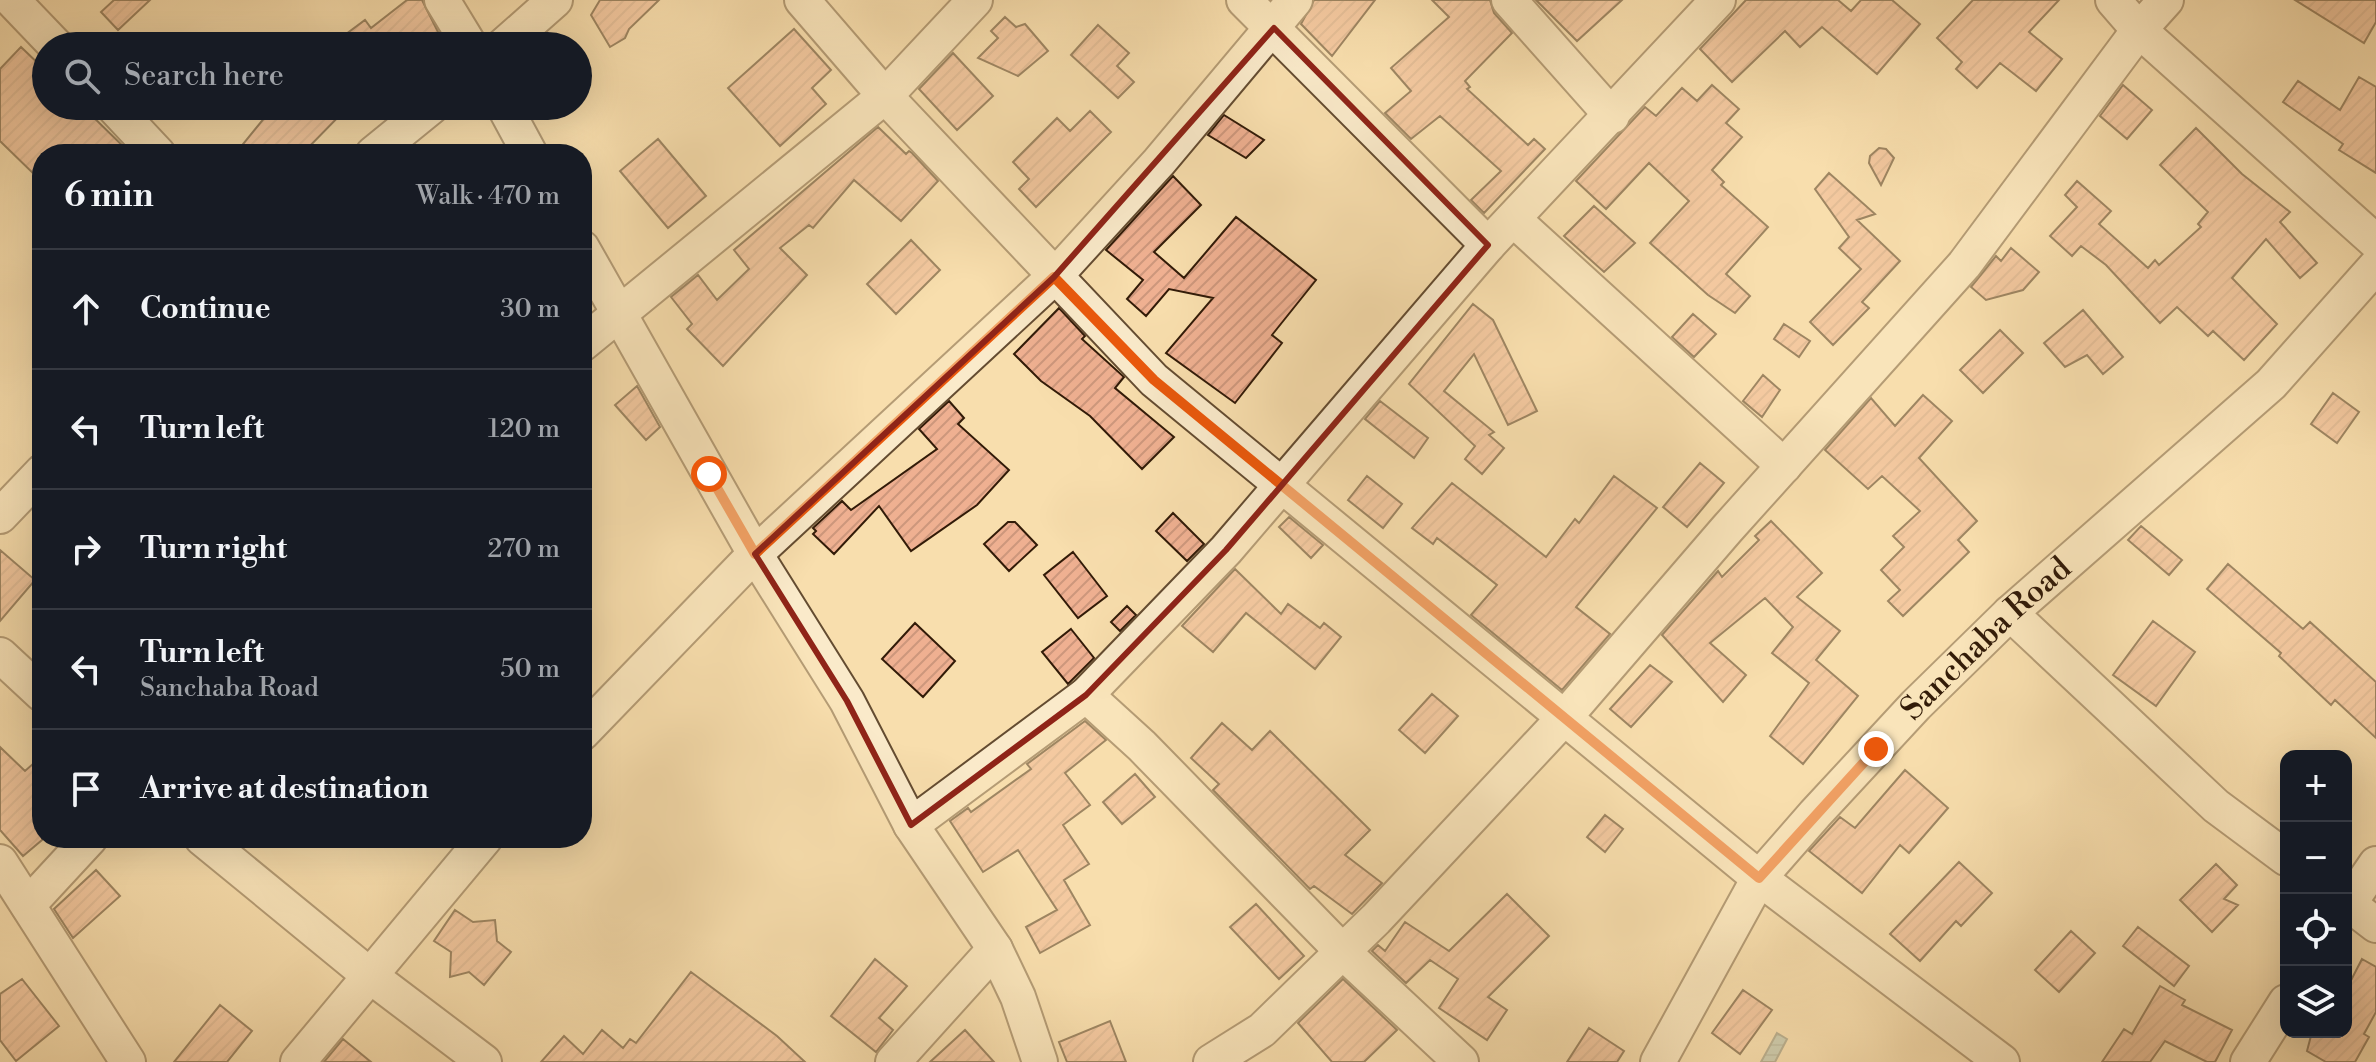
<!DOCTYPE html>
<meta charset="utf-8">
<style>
:root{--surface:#171b24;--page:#20242c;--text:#f1f3f6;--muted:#9ea1a6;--line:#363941}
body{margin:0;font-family:"Libre Bodoni",serif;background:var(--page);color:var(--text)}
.controls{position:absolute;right:24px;bottom:24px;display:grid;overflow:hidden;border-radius:16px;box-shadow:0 8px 32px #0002}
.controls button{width:72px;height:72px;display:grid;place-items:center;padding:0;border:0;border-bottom:2px solid var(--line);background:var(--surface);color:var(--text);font:40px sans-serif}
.stop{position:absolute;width:24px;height:24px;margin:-18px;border:6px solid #ea580c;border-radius:50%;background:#fff}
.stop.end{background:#ea580c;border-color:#fff;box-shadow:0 2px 8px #0008}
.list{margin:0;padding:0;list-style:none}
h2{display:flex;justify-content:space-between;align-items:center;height:104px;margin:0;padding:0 32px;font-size:34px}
h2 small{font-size:26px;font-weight:400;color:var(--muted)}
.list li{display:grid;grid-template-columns:52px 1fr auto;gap:24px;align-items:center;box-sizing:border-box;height:120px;padding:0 32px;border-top:2px solid var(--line)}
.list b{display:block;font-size:30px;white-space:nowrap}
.list p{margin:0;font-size:26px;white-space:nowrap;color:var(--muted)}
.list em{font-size:26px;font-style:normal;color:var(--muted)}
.icon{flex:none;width:44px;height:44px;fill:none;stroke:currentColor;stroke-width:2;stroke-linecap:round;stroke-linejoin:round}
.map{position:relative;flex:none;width:2376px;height:1062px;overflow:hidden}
.search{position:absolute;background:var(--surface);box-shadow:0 8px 32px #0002;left:32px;top:32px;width:560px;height:88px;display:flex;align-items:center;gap:20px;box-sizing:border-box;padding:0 28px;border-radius:44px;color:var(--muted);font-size:30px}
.panel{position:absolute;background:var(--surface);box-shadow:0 8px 32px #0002;left:32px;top:144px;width:560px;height:704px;border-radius:32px}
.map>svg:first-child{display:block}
.water{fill:url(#water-rules);stroke:#737b6d;stroke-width:2}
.building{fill:url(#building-hatch);stroke:#321b08;stroke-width:2}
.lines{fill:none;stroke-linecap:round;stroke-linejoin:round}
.minor-casing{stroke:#644c31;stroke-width:38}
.minor{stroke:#faeaca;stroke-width:34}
.route{stroke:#ea580c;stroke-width:10}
.marked{fill:none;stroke:#8f2418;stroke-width:6;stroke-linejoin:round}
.labels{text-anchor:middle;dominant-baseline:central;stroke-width:6;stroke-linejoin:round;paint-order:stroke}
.street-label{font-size:32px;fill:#321b08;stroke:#faeaca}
</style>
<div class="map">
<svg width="2376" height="1062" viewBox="0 0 2376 1062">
<defs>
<pattern id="water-rules" width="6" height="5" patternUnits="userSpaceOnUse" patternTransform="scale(2)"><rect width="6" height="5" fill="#9fbbb1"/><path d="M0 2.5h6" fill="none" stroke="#89a097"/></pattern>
<pattern id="building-hatch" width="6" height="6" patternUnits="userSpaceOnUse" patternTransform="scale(2)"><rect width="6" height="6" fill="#efb091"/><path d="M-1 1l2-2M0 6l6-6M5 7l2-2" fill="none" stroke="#cd977c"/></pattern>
</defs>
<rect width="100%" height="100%" fill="#f8dead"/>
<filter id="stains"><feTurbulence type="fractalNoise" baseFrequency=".0025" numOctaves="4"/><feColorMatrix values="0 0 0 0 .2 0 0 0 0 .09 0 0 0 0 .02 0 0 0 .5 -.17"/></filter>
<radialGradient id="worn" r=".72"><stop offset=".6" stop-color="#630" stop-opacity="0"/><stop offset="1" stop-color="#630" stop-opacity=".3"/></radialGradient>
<!-- water -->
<path class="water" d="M1777,1033L1787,1039L1775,1062H1761Z"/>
<!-- building -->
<path class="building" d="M114,0H150L118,30L101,12Z
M407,0H422L440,36L427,46H330L365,20L371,28Z
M600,0H659L629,29L625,38L610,47L591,15Z
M1314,0H1375L1332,56L1301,24Z
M1432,0H1490L1494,13L1512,33L1465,81L1470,87L1467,89L1528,145L1534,139L1545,149L1484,213L1471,200L1501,171L1440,116L1411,139L1385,113L1411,91L1391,68L1449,17Z
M1536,0H1622L1577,41Z
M1746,0H1838L1851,11L1861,0H1892L1920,24L1877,74L1822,27L1800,47L1785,31L1732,82L1700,49Z
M1973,0H2059L2029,32L2062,59L2036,91L2000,63L1977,88L1956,69L1962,62L1937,38Z
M2295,0H2376V22L2364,43Z
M1005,17L1016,27L1025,24L1048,51L1018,76L978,58L998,38L991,31Z
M1098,25L1129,53L1117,66L1134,82L1118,98L1071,55Z
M794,29L831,70L812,88L826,104L780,146L728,88Z
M21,47L46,71V106H82L131,154H42V182L0,141V69Z
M953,53L993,96L957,130L919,89Z
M2359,77L2376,87V173L2339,150L2343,144L2283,102L2298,81L2340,110Z
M1712,85L1739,109L1726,123L1742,137L1712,170L1724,182L1721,185L1768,227L1726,274L1750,296L1735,313L1708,295L1650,243L1689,201L1649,163L1606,209L1576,181L1645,107L1656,116L1682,88L1697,101Z
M2123,85L2152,110L2127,139L2100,116Z
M274,106H349L302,154H235Z
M1090,111L1111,132L1036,207L1019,189L1029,179L1013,162L1057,118L1070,131Z
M1224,115L1264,140L1246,158L1208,135Z
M878,127L906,154L909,151L912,153L938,181L901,221L854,180L813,228L809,225L780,248L807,275L723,366L687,329L692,324L671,297L698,275L717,300L749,269L734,250Z
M2196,128L2242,174L2290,212L2280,222L2317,263L2300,278L2266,239L2232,278L2277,324L2244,360L2213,331L2208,336L2177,307L2160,323L2106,265L2081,246L2072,256L2050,236L2077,207L2065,195L2077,181L2111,211L2099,224L2148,268L2155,260L2159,265L2201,227L2198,224L2208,212L2160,165Z
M658,139L706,196L668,228L620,171Z
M1879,148L1886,149L1894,158L1881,185L1869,163L1870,156Z
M1829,173L1875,214L1857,220L1900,261L1862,302L1869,308L1833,345L1810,322L1861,269L1839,248L1849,237L1815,189Z
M1173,176L1201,205L1154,252L1184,278L1236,217L1316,280L1272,335L1282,343L1235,403L1166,353L1213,298L1169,289L1146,316L1127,299L1143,280L1106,250Z
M1594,206L1635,243L1604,272L1564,236Z
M911,240L940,270L896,314L867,284Z
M2011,248L2039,272L2023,290L1986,300L1971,287L1996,256L2001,261Z
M1473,304L1493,320L1537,411L1508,425L1474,354L1444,391L1494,432L1489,435L1504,448L1482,474L1465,459L1475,446L1409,384Z
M1059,308L1085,336L1082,339L1124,377L1115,388L1174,437L1142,469L1090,416L1041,381L1014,354Z
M2083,310L2123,357L2103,374L2087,355L2065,367L2044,343Z
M1693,314L1716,334L1694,357L1672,337Z
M1784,324L1810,341L1799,357L1774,339Z
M2000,330L2023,353L1983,393L1960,370Z
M1763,375L1780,390L1762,417L1743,401Z
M637,386L660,427L646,440L615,405Z
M2333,393L2359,412L2337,443L2311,424Z
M1923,395L1952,421L1919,458L1977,521L1958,540L1969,552L1903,616L1888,601L1900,590L1881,570L1904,547L1893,536L1920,511L1882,476L1868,489L1825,450L1871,398L1895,426Z
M949,401L964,418L958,424L1009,470L977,505L911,551L879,506L834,554L813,534L816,531L813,528L842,501L851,510L937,449L919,429Z
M1380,401L1428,438L1414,458L1365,419Z
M1700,463L1724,483L1687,527L1663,507Z
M1367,476L1402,504L1383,528L1348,500Z
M1614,476L1657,508L1576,607L1610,634L1562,690L1471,615L1497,585L1437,538L1433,544L1412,528L1452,483L1546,557L1575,519L1579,523Z
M1173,513L1204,544L1187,561L1156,531Z
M1289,517L1323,545L1311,558L1279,527Z
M1771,521L1822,573L1797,597L1840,631L1816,660L1858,696L1803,764L1770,736L1809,683L1772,653L1793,627L1765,598L1710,643L1746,675L1723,702L1662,635L1718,571L1722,577L1759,540L1755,536Z
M1008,522H1015L1037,545L1009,571L984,544Z
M2141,526L2182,560L2169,575L2128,540Z
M0,550L35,580L0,621Z
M1073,552L1107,596L1078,618L1044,575Z
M2228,564L2303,629L2310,622L2376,682V738L2335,700L2331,705L2279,656L2281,653L2207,589Z
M1235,569L1281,614L1288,604L1320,628L1324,623L1341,637L1315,669L1246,613L1213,652L1182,626Z
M1127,606L1136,615L1120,631L1111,622Z
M2153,621L2195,652L2156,706L2113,675Z
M915,623L955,661L923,697L882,659Z
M1071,629L1094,658L1068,684L1042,652Z
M1650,665L1672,682L1631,727L1610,709Z
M1432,694L1458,716L1425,753L1399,730Z
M1085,721L1106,740L1065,773L1090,805L1063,825L1089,864L1064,880L1090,925L1040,953L1026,927L1057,910L1018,850L983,872L950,821L968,808L971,812L1031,769L1027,764Z
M1222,723L1252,750L1270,731L1370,830L1345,855L1382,883L1352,914L1314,886L1310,889L1213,790L1219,784L1191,758Z
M0,747L25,771L42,756V840L23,856L0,830Z
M1905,770L1948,808L1909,853L1900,845L1862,893L1809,851L1840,817L1855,828Z
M1135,774L1155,797L1122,824L1103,802Z
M1605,815L1623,829L1605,852L1587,837Z
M1959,862L1992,893L1961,926L1956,921L1920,961L1890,934Z
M2216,864L2237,885L2224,899L2238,905L2212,932L2180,900Z
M96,870L120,896L73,938L54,909Z
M1507,894L1549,936L1488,997L1507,1010L1487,1040L1439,1008L1458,979L1430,960L1406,983L1372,951L1378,945L1385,951L1405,922L1449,951Z
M1256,904L1304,956L1279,979L1230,927Z
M455,910L473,922L495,920L497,941L511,952L484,985L469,972L450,977L451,952L434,941Z
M2138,927L2189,966L2174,986L2123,946Z
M2071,931L2095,953L2059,992L2035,970Z
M875,959L907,986L879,1018L893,1030L876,1052L831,1016Z
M2362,959L2376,967V1012L2364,1034L2369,1037L2355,1062H2326L2307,1051L2312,1032H2346V990Z
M691,972L777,1036L805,1062H541L564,1036L583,1054L602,1030L623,1048L630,1039L636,1043Z
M22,979L59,1026L16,1061L0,1040V994Z
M1343,979L1397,1030L1364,1062H1332L1298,1023Z
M2160,986L2185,1000L2182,1005L2232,1030L2215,1062H2207L2165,1041L2150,1062H2102L2124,1029L2132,1034Z
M1743,990L1772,1010L1740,1054L1712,1033Z
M220,1005L252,1031L227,1062H174Z
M1110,1021L1126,1062H1067L1059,1042Z
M1589,1028L1624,1051L1617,1062H1567Z
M965,1030L994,1062H930Z
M343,1039L371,1062H324Z"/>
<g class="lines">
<!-- minor casing -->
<g class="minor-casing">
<g id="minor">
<path d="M12,0L56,46"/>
<path d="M442,0L470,46"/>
<path d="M802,0L885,96L1154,380L1759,878L2002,1062"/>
<path d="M1244,0L1488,245"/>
<path d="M1509,0L1612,116"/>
<path d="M2113,0L2139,30L2376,242"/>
<path d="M503,46L555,0"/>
<path d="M113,106L158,154"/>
<path d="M504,106L530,154"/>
<path d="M373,154L432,106"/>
<path d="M1513,219L1784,466"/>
<path d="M582,248L755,554L847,701L911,825L995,949L1018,997L1040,1062"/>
<path d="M582,344L885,96L975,0"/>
<path d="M0,516L42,472"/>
<path d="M2010,613L2216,806L2286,858"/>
<path d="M0,655L42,694"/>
<path d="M1086,695L1142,746L1343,952L1461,1062"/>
<path d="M582,733L755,554L1054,277L1159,162L1295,0"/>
<path d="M911,825L1086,695L1226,550L1488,245L1718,0"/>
<path d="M202,838L369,975L484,1062"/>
<path d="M0,862L128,1062"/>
<path d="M2346,902L2376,925"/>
<path d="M28,905L90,838"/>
<path d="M2346,908L2376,864"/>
<path d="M298,1062L485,838"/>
<path d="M893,1062L995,949"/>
<path d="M1211,1062L1262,1030L1376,919L1564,718L1727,529L1964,265L2139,30L2166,0"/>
<path id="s1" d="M1658,1062L1759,878L1815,814L1916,705L2010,613L2271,384L2376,266"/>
<path d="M2248,1062L2286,1002"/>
</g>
</g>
<!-- minor -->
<use href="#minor" class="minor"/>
</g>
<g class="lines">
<!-- route -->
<path class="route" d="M709,474L755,554L1054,277L1154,380L1759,878L1876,749"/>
</g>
<!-- marked area -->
<path d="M0 0H2376V1062H0ZM1274,28L1488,245L1226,550L1086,695L911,825L847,701L755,554L1054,277Z" fill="#f8dead" fill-opacity=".55" fill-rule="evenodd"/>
<path class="marked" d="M1274,28L1488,245L1226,550L1086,695L911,825L847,701L755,554L1054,277Z"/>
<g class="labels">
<!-- street labels -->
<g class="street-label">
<text stroke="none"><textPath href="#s1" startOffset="540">Sanchaba Road</textPath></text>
</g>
</g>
<rect width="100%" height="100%" filter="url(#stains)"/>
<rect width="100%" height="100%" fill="url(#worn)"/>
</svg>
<div class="controls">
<button>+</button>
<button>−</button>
<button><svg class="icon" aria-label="locate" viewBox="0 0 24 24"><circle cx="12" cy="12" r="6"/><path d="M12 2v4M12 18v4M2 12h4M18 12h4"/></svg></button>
<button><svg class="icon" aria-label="layers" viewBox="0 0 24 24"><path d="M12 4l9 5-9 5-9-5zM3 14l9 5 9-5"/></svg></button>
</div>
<div class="stop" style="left:709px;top:474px"></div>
<div class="stop end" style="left:1876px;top:749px"></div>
<div class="search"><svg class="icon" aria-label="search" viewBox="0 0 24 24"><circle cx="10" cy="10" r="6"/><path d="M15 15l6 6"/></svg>Search here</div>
<section class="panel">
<h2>6 min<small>Walk · 470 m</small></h2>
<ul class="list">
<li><svg class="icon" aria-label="ahead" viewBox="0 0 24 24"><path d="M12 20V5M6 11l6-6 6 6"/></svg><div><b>Continue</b></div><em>30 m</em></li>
<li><svg class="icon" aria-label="left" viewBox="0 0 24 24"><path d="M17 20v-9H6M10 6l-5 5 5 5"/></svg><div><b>Turn left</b></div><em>120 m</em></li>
<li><svg class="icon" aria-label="right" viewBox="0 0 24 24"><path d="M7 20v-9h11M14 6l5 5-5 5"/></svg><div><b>Turn right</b></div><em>270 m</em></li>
<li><svg class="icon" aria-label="left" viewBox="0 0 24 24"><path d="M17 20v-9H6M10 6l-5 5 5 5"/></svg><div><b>Turn left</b><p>Sanchaba Road</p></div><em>50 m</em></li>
<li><svg class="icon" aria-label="arrive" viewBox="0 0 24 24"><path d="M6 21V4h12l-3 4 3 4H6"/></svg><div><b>Arrive at destination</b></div></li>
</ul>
</section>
</div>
